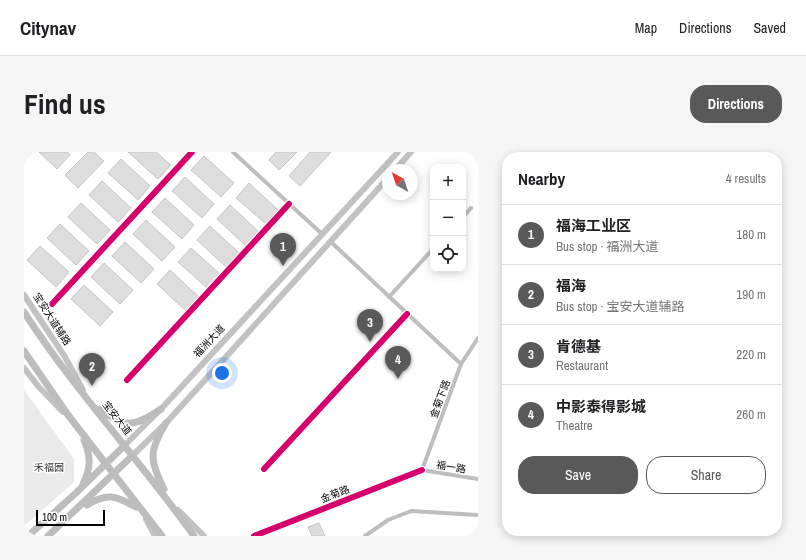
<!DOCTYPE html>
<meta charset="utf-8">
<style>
:root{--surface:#fff;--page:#f6f6f6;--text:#202124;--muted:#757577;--line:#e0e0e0;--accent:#595959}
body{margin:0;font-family:"Archivo Narrow","Noto Sans SC",sans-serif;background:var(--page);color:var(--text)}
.controls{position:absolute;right:12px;top:12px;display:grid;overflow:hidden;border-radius:8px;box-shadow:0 2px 10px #0003}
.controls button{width:36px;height:36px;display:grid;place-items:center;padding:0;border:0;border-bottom:1px solid var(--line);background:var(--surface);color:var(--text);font:20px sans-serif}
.compass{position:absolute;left:358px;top:12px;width:36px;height:36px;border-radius:50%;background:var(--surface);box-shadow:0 2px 10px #0003;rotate:320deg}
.scale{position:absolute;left:12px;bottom:10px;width:69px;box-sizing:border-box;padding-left:4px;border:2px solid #000;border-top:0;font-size:11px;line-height:14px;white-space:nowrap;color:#000;-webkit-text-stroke:3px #fff;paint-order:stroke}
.you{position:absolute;left:198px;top:221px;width:14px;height:14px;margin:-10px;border:3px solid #fff;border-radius:50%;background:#1a73e8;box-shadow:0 0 0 6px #1a73e833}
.badge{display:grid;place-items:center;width:26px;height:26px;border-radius:50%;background:var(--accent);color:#fff;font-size:13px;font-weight:700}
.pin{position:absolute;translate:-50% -33px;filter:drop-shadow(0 1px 2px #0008)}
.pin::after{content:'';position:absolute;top:21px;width:14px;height:12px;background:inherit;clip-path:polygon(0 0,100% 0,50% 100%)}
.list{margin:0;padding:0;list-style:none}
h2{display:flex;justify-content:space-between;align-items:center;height:52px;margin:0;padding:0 16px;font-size:17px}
h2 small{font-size:13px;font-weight:400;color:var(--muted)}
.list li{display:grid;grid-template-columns:26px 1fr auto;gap:12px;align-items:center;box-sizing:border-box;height:60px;padding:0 16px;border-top:1px solid var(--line)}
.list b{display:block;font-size:15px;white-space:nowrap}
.list p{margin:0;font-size:13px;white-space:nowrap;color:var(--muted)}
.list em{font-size:13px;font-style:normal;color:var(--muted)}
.actions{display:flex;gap:8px;padding:12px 16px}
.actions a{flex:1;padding:9px 0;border:1px solid var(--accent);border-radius:16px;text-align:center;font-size:14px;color:var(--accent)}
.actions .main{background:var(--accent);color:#fff}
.icon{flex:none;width:22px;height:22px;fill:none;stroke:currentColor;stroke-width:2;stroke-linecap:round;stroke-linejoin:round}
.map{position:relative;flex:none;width:454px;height:384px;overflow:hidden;border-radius:16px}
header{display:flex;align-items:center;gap:24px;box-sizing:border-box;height:56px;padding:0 20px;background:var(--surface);border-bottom:1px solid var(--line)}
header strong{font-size:19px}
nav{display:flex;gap:22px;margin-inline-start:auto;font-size:14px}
.intro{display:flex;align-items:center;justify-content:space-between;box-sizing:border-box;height:96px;padding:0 24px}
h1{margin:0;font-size:28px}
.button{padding:10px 18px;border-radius:16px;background:var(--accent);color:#fff;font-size:14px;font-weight:700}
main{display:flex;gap:24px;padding:0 24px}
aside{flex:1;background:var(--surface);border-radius:16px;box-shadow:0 2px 10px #0003}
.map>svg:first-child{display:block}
.green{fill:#eaeaea}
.building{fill:#ddd;stroke:#c5c5c5}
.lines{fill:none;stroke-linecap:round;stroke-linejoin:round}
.street{stroke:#bebebe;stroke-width:4}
.secondary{stroke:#c2c2c2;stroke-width:6}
.primary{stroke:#bdbdbd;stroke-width:7}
.cycleway-casing{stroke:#fff;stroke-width:8}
.cycleway{stroke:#d6006c;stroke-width:6}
.labels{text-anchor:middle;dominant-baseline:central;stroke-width:3;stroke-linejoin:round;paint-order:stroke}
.street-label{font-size:10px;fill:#000;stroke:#fff}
.park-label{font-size:10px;fill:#303030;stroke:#fff}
</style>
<header>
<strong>Citynav</strong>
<nav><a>Map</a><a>Directions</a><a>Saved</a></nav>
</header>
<div class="intro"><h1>Find us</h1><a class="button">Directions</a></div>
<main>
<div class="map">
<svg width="454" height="384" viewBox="0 0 454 384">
<rect width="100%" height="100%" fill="#fff"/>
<!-- green -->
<path class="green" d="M0,238L50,307V330L0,374Z"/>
<!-- building -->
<path class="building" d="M15,0H43L46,3L33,17Z
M64,0H70L80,9L54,36L41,23Z
M104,0H132L147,13L134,27Z
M252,0H273L255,18L245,8Z
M286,0H307L276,34L265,24Z
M180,4L210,31L197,45L167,18Z
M97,7L126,34L114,48L84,21Z
M161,25L190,52L178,66L148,39Z
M78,29L107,56L94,70L65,43Z
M225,31L254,58L242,72L212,46Z
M141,46L170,73L158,87L128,60Z
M57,51L86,78L73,92L44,65Z
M206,53L235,80L222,94L193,67Z
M122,68L151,95L138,109L109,82Z
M36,72L65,99L52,113L23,86Z
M186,74L215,101L202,115L173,88Z
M101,90L130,117L117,131L88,104Z
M16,94L45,120L32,135L3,108Z
M167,96L196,122L183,136L154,110Z
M80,111L109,138L96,152L67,125Z
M146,118L175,145L162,159L133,132Z
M60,133L89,160L76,174L47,147Z
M295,371L301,384H288L284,375Z"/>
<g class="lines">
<!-- street -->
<path class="street" d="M209,0L298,82
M439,65L447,56
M307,90L437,212
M365,145L409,97
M28,152L168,0
M454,186L437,212L398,318L454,327
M103,228L265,52
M240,317L383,162
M341,384L364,368L387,359L454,363"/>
<!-- secondary -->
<path class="secondary" d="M371,18L387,0
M0,143L41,205L59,238
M0,216L14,234L39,260
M101,293L137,257L374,0
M109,303L142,271L364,26
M154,358L180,384
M122,367L131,384
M230,384L398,318"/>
<!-- primary -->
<path class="primary" d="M0,160C51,239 116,308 170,384
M0,199L44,263L138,384
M76,257C101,277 111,275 137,257
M59,332C67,316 67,304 60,288
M140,337C125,308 125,299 142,271
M63,353C83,340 92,344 112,355
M4,384L52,341L101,293
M24,384L109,303"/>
<!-- cycleway casing -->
<g class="cycleway-casing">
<path id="cycleway" d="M28,152L168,0
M103,228L265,52
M240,317L383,162
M230,384L398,318"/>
</g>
<!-- cycleway -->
<use href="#cycleway" class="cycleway"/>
</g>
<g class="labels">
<!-- street labels -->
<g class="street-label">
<text transform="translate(28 167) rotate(57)">宝安大道辅路</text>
<text transform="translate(185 189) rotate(-47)">福洲大道</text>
<text transform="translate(416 247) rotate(-70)">金菊下路</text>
<text transform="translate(93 266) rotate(52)">宝安大道</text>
<text transform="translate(427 315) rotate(9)">福一路</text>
<text transform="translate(311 342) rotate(-21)">金菊路</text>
</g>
<!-- park labels -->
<g class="park-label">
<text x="25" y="315">禾福园</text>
</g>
</g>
</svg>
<div class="controls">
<button>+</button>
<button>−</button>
<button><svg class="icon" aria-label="locate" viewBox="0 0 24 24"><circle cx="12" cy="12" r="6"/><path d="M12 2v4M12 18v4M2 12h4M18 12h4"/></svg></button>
</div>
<svg class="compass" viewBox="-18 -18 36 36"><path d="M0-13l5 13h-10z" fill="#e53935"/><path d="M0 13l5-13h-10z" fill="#757577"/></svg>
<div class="scale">100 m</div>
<div class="you"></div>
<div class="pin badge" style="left:259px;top:114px">1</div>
<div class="pin badge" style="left:68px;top:234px">2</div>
<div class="pin badge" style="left:346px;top:190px">3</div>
<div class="pin badge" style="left:374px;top:227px">4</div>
</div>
<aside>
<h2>Nearby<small>4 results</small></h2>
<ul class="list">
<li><span class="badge">1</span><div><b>福海工业区</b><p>Bus stop · 福洲大道</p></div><em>180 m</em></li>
<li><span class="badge">2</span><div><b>福海</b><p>Bus stop · 宝安大道辅路</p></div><em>190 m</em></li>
<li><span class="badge">3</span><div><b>肯德基</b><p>Restaurant</p></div><em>220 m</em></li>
<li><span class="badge">4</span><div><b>中影泰得影城</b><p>Theatre</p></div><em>260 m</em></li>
</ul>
<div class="actions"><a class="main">Save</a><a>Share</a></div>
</aside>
</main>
